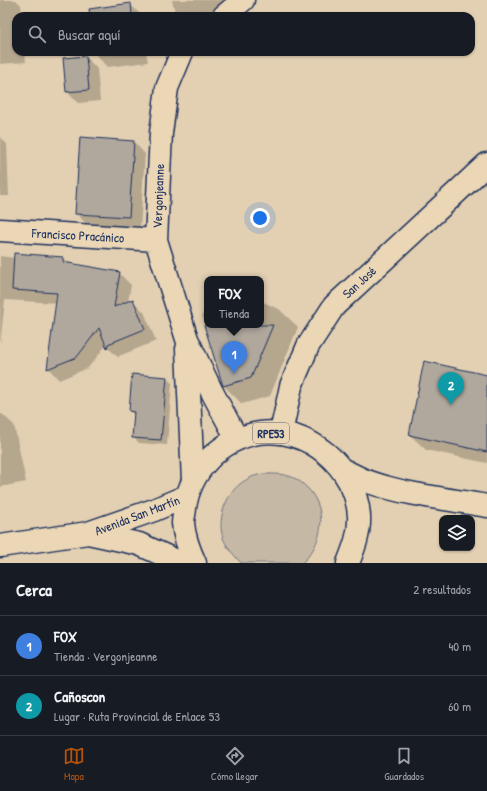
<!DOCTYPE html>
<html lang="es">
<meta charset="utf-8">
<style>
:root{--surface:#171b24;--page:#242831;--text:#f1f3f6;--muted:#9ea1a6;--line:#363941;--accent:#b45309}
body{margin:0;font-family:"Patrick Hand",sans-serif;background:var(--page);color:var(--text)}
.controls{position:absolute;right:12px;bottom:12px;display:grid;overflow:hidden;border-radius:8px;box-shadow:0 1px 3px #0004}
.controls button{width:36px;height:36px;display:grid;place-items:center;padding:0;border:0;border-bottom:1px solid var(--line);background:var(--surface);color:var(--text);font:20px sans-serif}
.you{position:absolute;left:260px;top:218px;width:14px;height:14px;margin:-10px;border:3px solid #fff;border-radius:50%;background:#1a73e8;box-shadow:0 0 0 6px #1a73e833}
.badge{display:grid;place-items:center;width:26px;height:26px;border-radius:50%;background:var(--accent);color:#fff;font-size:13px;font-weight:700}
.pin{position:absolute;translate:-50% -33px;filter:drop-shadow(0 1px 2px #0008)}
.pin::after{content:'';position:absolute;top:21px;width:14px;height:12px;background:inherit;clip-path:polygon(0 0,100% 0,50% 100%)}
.popup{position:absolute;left:204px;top:276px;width:60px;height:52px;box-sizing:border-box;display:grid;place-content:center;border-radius:8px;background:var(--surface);filter:drop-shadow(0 1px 3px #0005);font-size:13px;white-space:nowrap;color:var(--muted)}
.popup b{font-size:15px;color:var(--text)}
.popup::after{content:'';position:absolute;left:50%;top:100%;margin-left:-8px;border:8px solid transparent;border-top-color:var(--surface)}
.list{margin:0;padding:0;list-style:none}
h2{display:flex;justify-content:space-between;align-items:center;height:52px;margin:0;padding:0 16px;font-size:17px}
h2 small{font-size:13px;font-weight:400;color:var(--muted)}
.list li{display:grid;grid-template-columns:26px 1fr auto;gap:12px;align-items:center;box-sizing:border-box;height:60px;padding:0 16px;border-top:1px solid var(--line)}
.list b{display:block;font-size:15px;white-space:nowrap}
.list p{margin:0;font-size:13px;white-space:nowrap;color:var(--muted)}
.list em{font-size:13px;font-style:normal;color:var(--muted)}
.icon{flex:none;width:22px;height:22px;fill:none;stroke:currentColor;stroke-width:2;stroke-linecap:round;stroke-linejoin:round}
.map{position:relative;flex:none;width:487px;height:563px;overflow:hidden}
.search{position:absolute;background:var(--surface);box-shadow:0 1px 3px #0004;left:12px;right:12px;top:12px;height:44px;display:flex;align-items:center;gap:10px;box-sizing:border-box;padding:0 14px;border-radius:12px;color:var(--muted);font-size:15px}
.sheet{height:172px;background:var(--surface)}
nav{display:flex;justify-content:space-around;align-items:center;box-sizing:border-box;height:56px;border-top:1px solid var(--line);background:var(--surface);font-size:11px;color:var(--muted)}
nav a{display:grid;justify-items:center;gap:2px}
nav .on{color:var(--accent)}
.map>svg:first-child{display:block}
.green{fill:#c5b9a5;stroke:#707482}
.shadow{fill:#0003}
.building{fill:#b0a89d;stroke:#1b2f5e}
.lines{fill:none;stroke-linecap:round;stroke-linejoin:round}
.minor-casing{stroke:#1b2f5e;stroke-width:25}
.major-casing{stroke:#1b2f5e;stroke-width:25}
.minor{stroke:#ebd7b5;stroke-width:22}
.major{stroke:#ebd7b5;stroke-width:22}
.labels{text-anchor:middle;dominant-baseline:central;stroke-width:4;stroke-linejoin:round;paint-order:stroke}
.shield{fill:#ebd7b5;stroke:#596178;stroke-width:1}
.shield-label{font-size:12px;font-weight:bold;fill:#1b2f5e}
.street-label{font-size:13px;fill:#1b2f5e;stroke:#ebd7b5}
</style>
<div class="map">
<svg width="487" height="563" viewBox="0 0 487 563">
<rect width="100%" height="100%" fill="#e3d0b2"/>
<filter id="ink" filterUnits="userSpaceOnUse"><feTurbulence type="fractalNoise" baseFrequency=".025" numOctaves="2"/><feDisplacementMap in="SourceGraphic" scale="8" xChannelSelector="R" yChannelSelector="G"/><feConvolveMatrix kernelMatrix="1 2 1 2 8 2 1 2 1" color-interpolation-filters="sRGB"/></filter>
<g filter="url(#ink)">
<!-- green -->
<path class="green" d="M263,474C274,474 285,473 296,479C328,498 328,539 302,563H241C234,555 227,548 223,538C216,517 228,488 248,479C252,476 258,475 263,474Z"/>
<!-- shadow -->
<path class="shadow" d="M0,0H16L21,5L22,16H16V52H25L26,62L0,64Z
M172,0H239L220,13L211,16H180L175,12Z
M130,4L142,16H91Z
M95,52H146L148,62L107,67L96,55Z
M86,57L97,69L100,101L78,103L67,92Z
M0,137L7,144L9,196H0Z
M134,142L145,154L140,228L87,225L76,213Z
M0,256L15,258H63L69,264L119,273L131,285L128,302L132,300L144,312L156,341L119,356V358L108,348L107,344L88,368L59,380L48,368L57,303L5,300L0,345Z
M261,301L279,309L298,327L270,396L242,404L224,386L202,315L207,304V325H261Z
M487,376V463L426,450L410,435Z
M166,378L172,383L167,445L139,443L133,437L134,415L130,411Z
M0,414H2L14,425L26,482L0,487Z"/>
<!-- building -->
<path class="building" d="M131,3L132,16H90L89,9Z
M86,56L89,90L66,92L63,58Z
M80,137L134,141L129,217L75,214Z
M14,253L63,257V262L120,272L114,307L133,299L145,329L108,344L107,348L99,328L77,357L47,369L57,293L12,290Z
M204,325H273L251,378L223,386Z
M424,361L487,375V452L409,435Z
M132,374L167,377L161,440L132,438L134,412L129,411Z"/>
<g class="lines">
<!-- minor casing -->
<g class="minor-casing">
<path id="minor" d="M224,16L243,0
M182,52L167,88L161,133L156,240L187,339L211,390L237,439
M0,230L156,240
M187,349L193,481
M281,433L291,386L308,346L334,306L487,164"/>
</g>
<!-- major casing -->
<g class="major-casing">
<path id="major" d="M343,470C352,474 360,479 369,482C406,495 448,499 487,506
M88,533L139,544L181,563
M0,546L88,533L154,510L187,496
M195,563C189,550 184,537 183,523C183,518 185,512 185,508C190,470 221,439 259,433C308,426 356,467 359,516C360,533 354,548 348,563"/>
</g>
<!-- minor -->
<use href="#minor" class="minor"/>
<!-- major -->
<use href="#major" class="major"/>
</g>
</g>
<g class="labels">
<!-- shield labels -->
<rect class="shield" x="253" y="423" width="36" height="20" rx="3"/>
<g class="shield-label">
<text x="271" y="433">RPE53</text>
</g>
<!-- street labels -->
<g class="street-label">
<text transform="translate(158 196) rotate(-88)">Vergonjeanne</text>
<text transform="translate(78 235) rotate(3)">Francisco Pracánico</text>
<text transform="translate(359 282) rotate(-43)">San José</text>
<text transform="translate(137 515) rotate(-21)">Avenida San Martín</text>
</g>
</g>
</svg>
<div class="controls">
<button><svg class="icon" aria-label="layers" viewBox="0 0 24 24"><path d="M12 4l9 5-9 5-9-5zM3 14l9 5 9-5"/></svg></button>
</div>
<div class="you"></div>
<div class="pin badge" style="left:234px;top:374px;background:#3f7fe0">1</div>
<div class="popup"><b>FOX</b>Tienda</div>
<div class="pin badge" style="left:451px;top:405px;background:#0f9aa8">2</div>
<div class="search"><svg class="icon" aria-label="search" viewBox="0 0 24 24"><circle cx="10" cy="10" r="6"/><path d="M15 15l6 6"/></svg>Buscar aquí</div>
</div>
<section class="sheet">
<h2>Cerca<small>2 resultados</small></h2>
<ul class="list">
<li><span class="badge" style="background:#3f7fe0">1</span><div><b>FOX</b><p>Tienda · Vergonjeanne</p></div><em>40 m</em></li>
<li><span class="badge" style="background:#0f9aa8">2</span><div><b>Cañoscon</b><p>Lugar · Ruta Provincial de Enlace 53</p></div><em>60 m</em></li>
</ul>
</section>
<nav>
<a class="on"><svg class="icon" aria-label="map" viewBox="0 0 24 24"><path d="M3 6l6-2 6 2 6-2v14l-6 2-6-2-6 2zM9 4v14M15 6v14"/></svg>Mapa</a>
<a><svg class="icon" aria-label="directions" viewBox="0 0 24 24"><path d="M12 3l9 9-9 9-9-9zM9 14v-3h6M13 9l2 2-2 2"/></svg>Cómo llegar</a>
<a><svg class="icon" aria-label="saved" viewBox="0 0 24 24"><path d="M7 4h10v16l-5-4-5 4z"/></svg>Guardados</a>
</nav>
